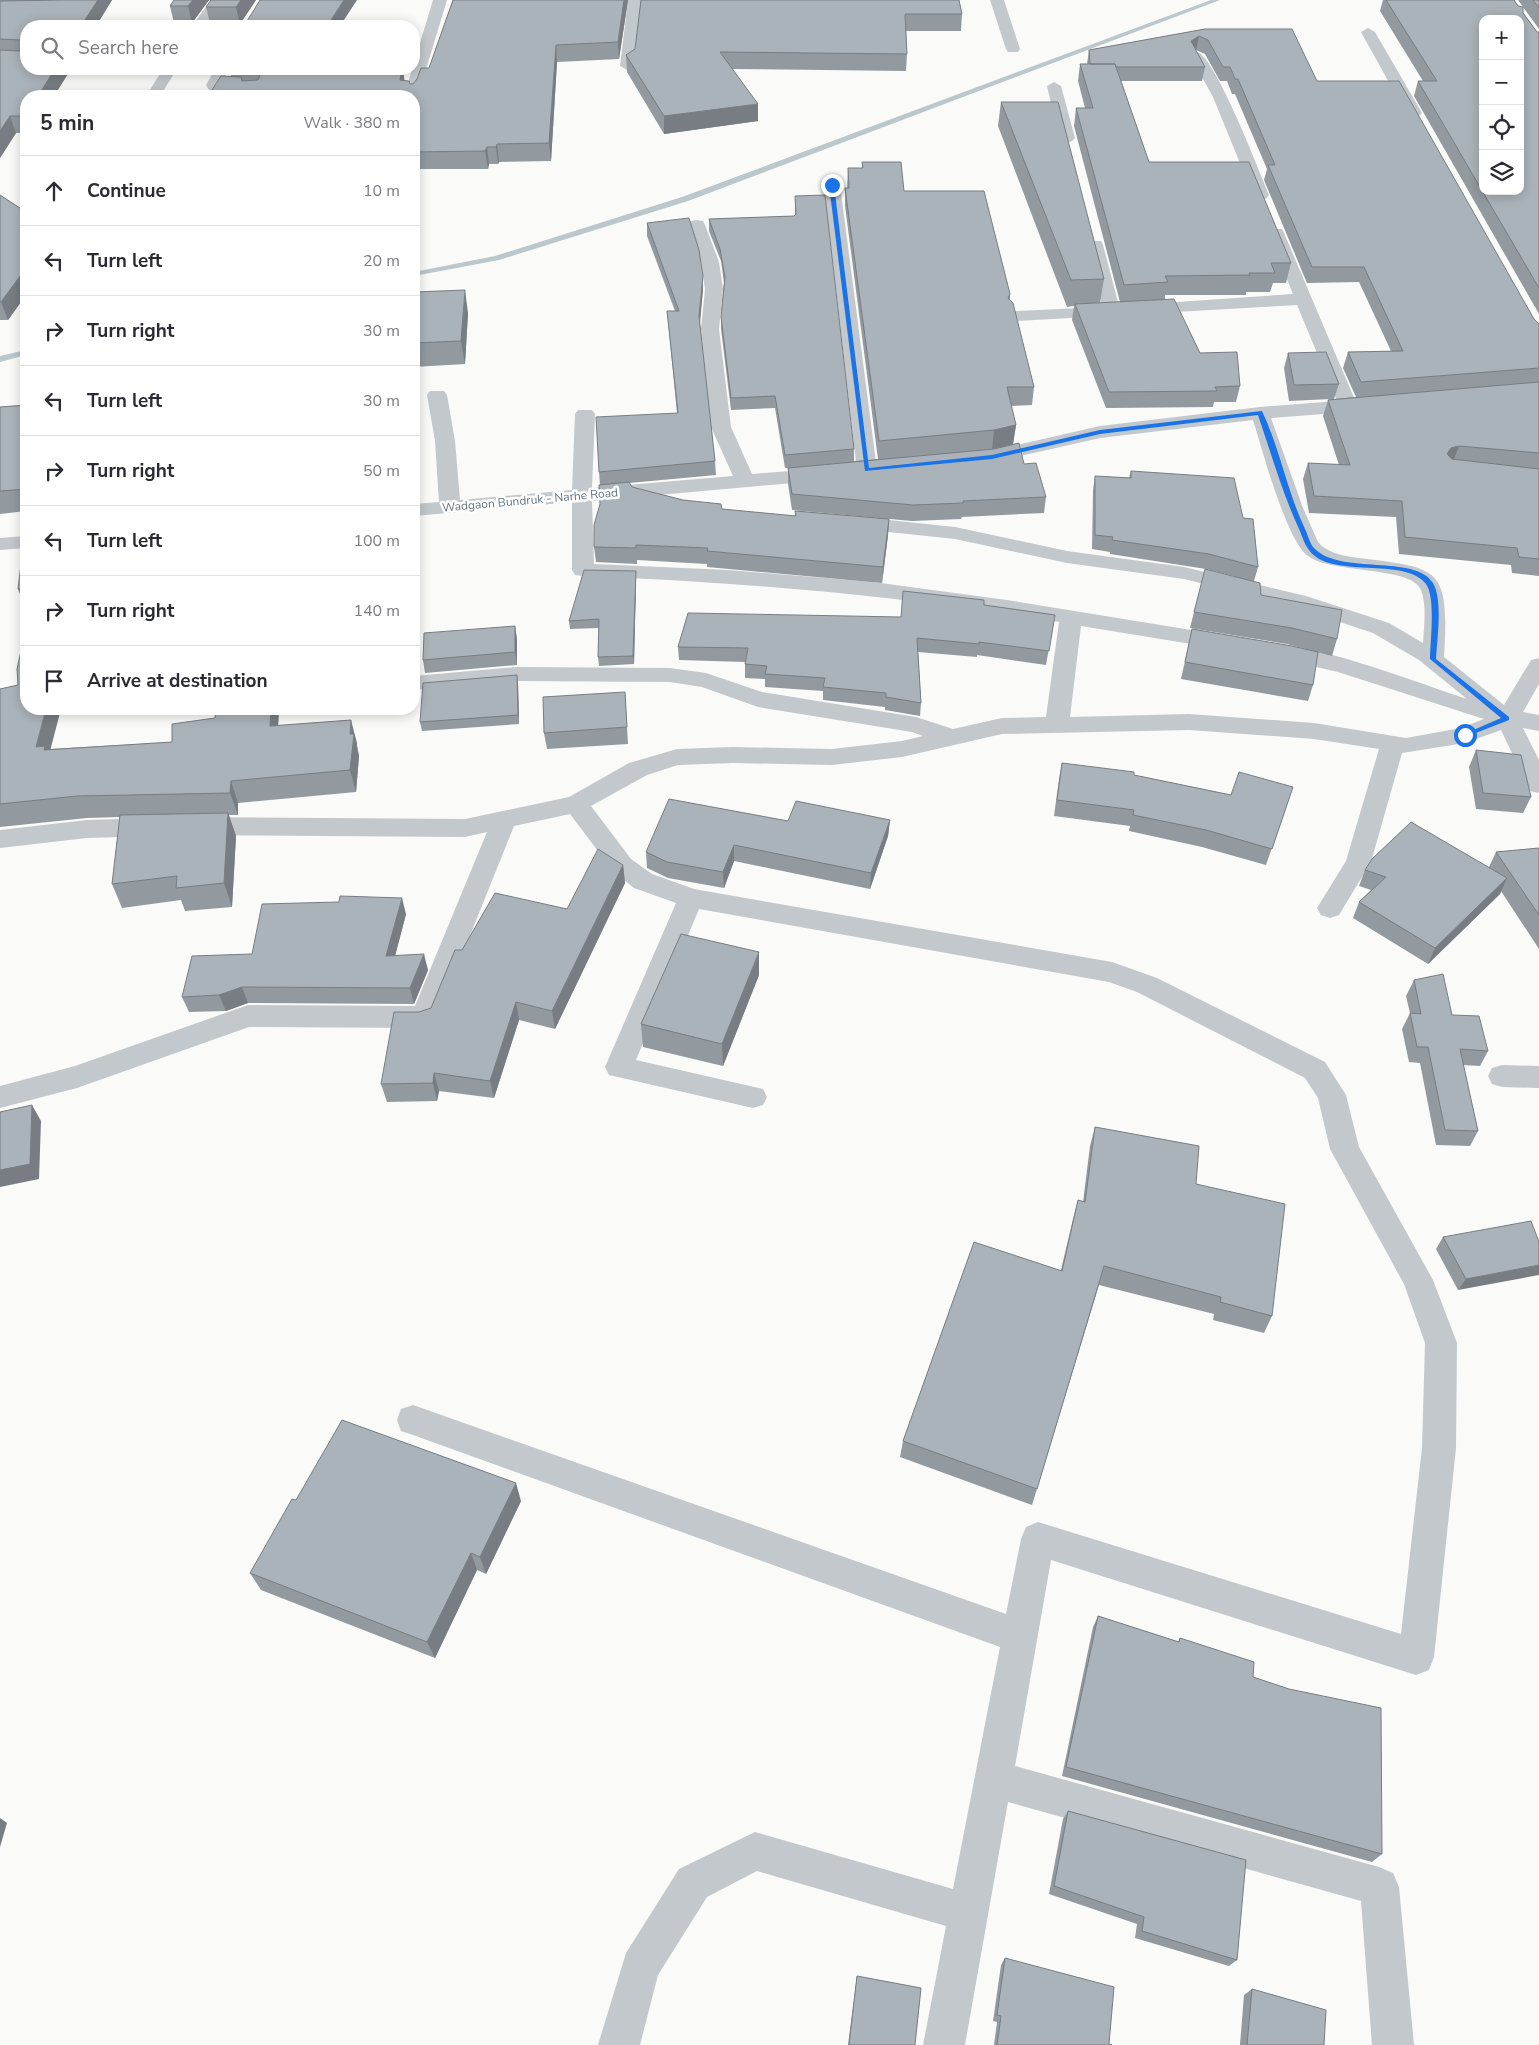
<!DOCTYPE html>
<meta charset="utf-8">
<style>
:root{--surface:#fff;--page:#f2f2f3;--text:#2b2b33;--muted:#7c7c81;--line:#e1e1e2}
body{margin:0;font-family:"Nunito Sans",sans-serif;background:var(--page);color:var(--text)}
.controls{position:absolute;right:15px;top:15px;display:grid;overflow:hidden;border-radius:10px;box-shadow:0 2px 12px #0003}
.controls button{width:45px;height:45px;display:grid;place-items:center;padding:0;border:0;border-bottom:1px solid var(--line);background:var(--surface);color:var(--text);font:25px sans-serif}
.stop{position:absolute;width:15px;height:15px;margin:-11px;border:4px solid #1a73e8;border-radius:50%;background:#fff}
.stop.end{background:#1a73e8;border-color:#fff;box-shadow:0 1px 5px #0008}
.list{margin:0;padding:0;list-style:none}
h2{display:flex;justify-content:space-between;align-items:center;height:65px;margin:0;padding:0 20px;font-size:21px}
h2 small{font-size:16px;font-weight:400;color:var(--muted)}
.list li{display:grid;grid-template-columns:32px 1fr auto;gap:15px;align-items:center;box-sizing:border-box;height:70px;padding:0 20px;border-top:1px solid var(--line)}
.list b{display:block;font-size:19px;white-space:nowrap}
.list em{font-size:16px;font-style:normal;color:var(--muted)}
.icon{flex:none;width:28px;height:28px;fill:none;stroke:currentColor;stroke-width:2;stroke-linecap:round;stroke-linejoin:round}
.map{position:relative;flex:none;width:1539px;height:2045px;overflow:hidden}
.search{position:absolute;background:var(--surface);box-shadow:0 2px 12px #0003;left:20px;top:20px;width:400px;height:55px;display:flex;align-items:center;gap:12px;box-sizing:border-box;padding:0 18px;border-radius:20px;color:var(--muted);font-size:19px}
.panel{position:absolute;background:var(--surface);box-shadow:0 2px 12px #0003;left:20px;top:90px;width:400px;height:625px;border-radius:20px}
.map>svg:first-child{display:block}
.lines{fill:none;stroke-linecap:round;stroke-linejoin:round}
.stream{fill:#bbc7cb;fill-rule:evenodd}
.minor{fill:#c3c8cc;fill-rule:evenodd}
.wall{fill:#929a9f}
.shaded-wall{fill:#777d82}
.building{fill:#aab3b9;stroke:#777d82;fill-rule:evenodd}
.route{fill:#1a73e8}
.labels{text-anchor:middle;dominant-baseline:central;stroke-width:5;stroke-linejoin:round;paint-order:stroke}
.far-street-label{font-size:12px;fill:#657683;stroke:#fff}
</style>
<div class="map">
<svg width="1539" height="2045" viewBox="0 0 1539 2045">
<rect width="100%" height="100%" fill="#fafaf8"/>
<g class="lines">
<!-- stream -->
<path class="stream" d="M1211,0H1220L688,201L499,260L414,276V272L495,256L682,197Z
M26,350V355L0,362V356Z"/>
<!-- minor -->
<path class="minor" d="M211,0H225L206,26H192Z
M433,0H447L418,96L414,100V96H404Z
M628,0H642L634,66L627,70L620,66Z
M990,0H1004L1020,49L1018,52H1008L1006,49Z
M1368,28L1375,32L1422,113L1419,116H1409L1406,113L1361,32Z
M1197,52C1215,56 1260,173 1269,195L1267,198L1261,200L1253,195L1213,97L1190,56Z
M163,69H177L160,96H146Z
M215,69H229L222,83L257,84L264,88L260,96H246L247,92L209,90L206,85Z
M1054,82L1061,86L1075,138L1072,141L1067,143L1059,138L1047,86Z
M832,180L840,185L877,470L874,474L867,476L860,474L857,470L824,185Z
M697,220L703,221L705,225L719,262L723,289L719,329L731,427L752,474L826,468L833,470L836,474L833,478L826,480L592,501L594,564L728,570L873,582L1007,600L1228,636L1236,638L1239,643L1236,648L1228,650L1081,626L1070,717L1189,714L1314,723L1406,738L1461,728L1484,719L1338,672L1273,657L1270,652L1273,647C1305,639 1429,687 1467,699L1419,660L1373,633L1291,606L1184,579L1067,563L955,539L851,528L844,526L841,522L844,518L851,516L955,527L1067,551L1184,567L1306,596L1389,623L1423,643C1424,626 1427,606 1421,590C1412,566 1332,574 1308,556C1286,540 1262,448 1253,420L1100,438L985,464L978,462L975,458L978,454L1100,426L1260,407L1337,401L1297,305L1017,321L1011,320L1008,316L1011,312L1017,311L1102,307L1087,245L1089,241H1101L1103,245L1119,306L1293,294L1268,233L1270,229H1282L1284,233L1355,400L1370,401L1373,405L1370,409L1363,411L1271,418L1303,508L1318,542C1326,552 1340,555 1352,557C1438,569 1450,562 1444,657L1504,705L1531,660L1539,658V684L1523,712L1539,715V731L1523,728L1539,760V793L1530,791L1501,730L1465,743L1402,753L1371,862L1339,915L1330,918L1321,915L1317,908L1346,861L1379,749L1314,739L1189,730L1002,734L902,757L832,765L733,763L678,765L647,775L591,806L631,859L652,874L694,889L1112,962L1157,978L1325,1062L1346,1095L1359,1147L1433,1280L1457,1343L1456,1448L1434,1657L1429,1670L1416,1675L1051,1560L1015,1766L1379,1867L1393,1873L1399,1887L1414,2045H1372L1361,1901L1008,1802L965,2045H923L946,1926L757,1871L707,1897L658,1975L640,2045H598L626,1953L679,1869L755,1832L953,1889L1000,1647L413,1435L401,1431L397,1420L401,1409L413,1405L1006,1614L1021,1539L1026,1527L1038,1522L1401,1634L1422,1448L1425,1343L1404,1284L1330,1149L1318,1098L1305,1078L1137,992L1109,982L699,909L636,1060L763,1089L767,1097L763,1105L753,1108L609,1075L605,1067L676,903L634,888L613,871L570,814L514,826L434,1025L424,1028L249,1027L77,1088L0,1108V1086L75,1066L248,1005L415,1006L487,832L465,837L196,835L187,832L184,826L187,820L196,817L465,819L569,797L629,763L677,749L733,747L832,749L902,741L923,736L912,732L758,707L702,687L670,682L517,681L414,690V676L517,667L670,668L706,673L762,692L916,717L953,729L1002,718L1046,717L1059,622C901,596 743,582 583,576L575,575L572,570V502L414,516V504L439,502L435,441L427,395L430,391H444L447,395L455,441L460,500L572,490L575,414L578,410H592L595,414L592,488L733,476L711,427L701,329L705,289L701,262L689,225L691,221Z
M26,536V548L0,550V538Z
M155,818L164,821L167,827L164,833L155,836L87,838L0,848V830L87,820Z
M1502,1065L1539,1066V1088L1502,1087L1492,1084L1488,1076L1492,1068Z"/>
</g>
<!-- wall -->
<path class="wall" d="M0,0H112L96,26H26V69H71L54,96H26V133H16L0,158Z
M174,0H209L192,23H174L170,6Z
M256,0L240,24L210,23L206,7Z
M453,0H628L619,59L557,62L551,161L499,162L498,164H489L488,169H414V96H208L231,76L229,69H313L312,71L403,69L404,80L410,84H413L429,68Z
M641,0L962,14L961,31H906L907,54L906,71L733,69L758,121L664,134L627,72L626,55L635,49Z
M1383,0H1514L1537,32H1539V314L1414,96L1418,81H1423L1380,11Z
M1518,0H1539V29Z
M1205,29L1317,81L1539,324V576L1512,573L1511,565L1399,554L1396,517L1309,513L1303,479L1308,463L1339,465L1323,416L1328,400L1331,399L1289,401L1284,368L1288,353L1339,384L1334,399L1356,397L1343,368L1348,352L1391,351L1359,282L1307,283L1264,180L1267,169L1235,94H1232L1227,81H1220L1205,54L1196,50L1205,67L1202,81H1121L1149,162L1291,263L1286,283H1273L1270,292H1246V295H1165V299L1200,353L1240,386L1236,402H1214L1213,407L1106,408L1072,320L1074,306L1067,307L998,126L1001,102L1104,279L1100,303L1120,302L1074,126L1076,108H1085L1078,81L1080,64H1087L1089,50Z
M862,162L904,191L1010,294V299L1034,387L1032,405L1011,406L1016,425L1013,444L1024,464L1046,497L1044,513L962,517L961,519L912,521L792,510L788,484V468H785L775,408L731,410L721,329V317L724,283L721,261L709,231V219L794,216L795,215V196L854,449V461L878,459L845,206V188H847L848,168H862Z
M0,195L26,212V295L8,320H0Z
M647,223L703,276V289L700,324L715,461L716,475L629,483L632,487L683,500L722,509L795,516V511L889,519L888,535L882,583L707,567V564L637,560V564L596,562L594,547L600,504V485L599,472L677,413L667,311H675L647,236Z
M414,300L468,313L465,364L414,367Z
M26,405V511L0,514V407Z
M1131,471L1243,518L1258,567L1254,581L1261,595L1337,639L1332,656L1287,644L1190,628L1194,612L1234,576L1206,569L1110,554V552L1092,549L1093,490L1095,476L1129,478Z
M636,571V580L634,664L599,666L598,657L599,628L570,629L569,621Z
M984,605L1055,615L1046,665L977,655V657L918,652L921,703L920,716L885,710V707L823,700V691L765,687V679L745,678V662L679,660L678,647L901,617Z
M515,626L517,640V665L425,673L423,660Z
M1192,629L1313,685L1308,701L1181,679Z
M517,675L518,683L519,724L422,731L420,722Z
M18,685L51,749L172,742L215,718L216,709H279L278,725L357,743V746L359,756L356,792L238,803V815H229L236,836L232,907L185,911L181,900L122,908L112,884L120,817L87,818L0,827V689Z
M625,692L628,744L547,749L544,733Z
M1476,750L1531,797L1523,813L1476,809L1469,767Z
M1062,763L1134,775L1231,795L1293,787L1266,865L1202,847L1129,831L1130,826L1054,816L1059,779Z
M890,820L888,836L870,889L734,861L724,888L668,878L647,868L646,852L788,821Z
M1539,848V949L1501,891L1500,894L1428,964L1353,918L1359,902L1371,890L1359,886L1365,870L1489,867L1496,852Z
M623,865L625,883L555,1029L519,1020L494,1098L439,1091L437,1101L387,1102L381,1084L431,1008L462,950L567,909Z
M406,914L395,955L428,970L414,1004L248,1003L226,1011L189,1012L182,997Z
M759,975L723,1066L643,1047L641,1024Z
M1414,980L1452,1015L1488,1051L1480,1066L1463,1065L1478,1131L1470,1146L1436,1145L1420,1063L1409,1062L1402,1029L1410,1013L1406,996Z
M1095,1127L1196,1184L1272,1316L1264,1333L1213,1320L1214,1314L1099,1285L1032,1505L900,1457L903,1441L1061,1270L1073,1219L1078,1200L1083,1202L1090,1146Z
M1443,1237L1539,1242L1458,1290L1436,1249Z
M296,1500L521,1501L486,1574L477,1570L435,1658L261,1590L250,1573Z
M1098,1616L1178,1642L1180,1638L1253,1677L1382,1854L1372,1862L1062,1776L1093,1627Z
M1068,1811L1237,1960L1229,1966L1135,1938L1137,1924L1049,1894L1063,1819Z
M1005,1958L1109,2044L1112,2045H994L997,2022L993,2021L1001,1965Z
M857,1976L915,2045H848Z
M1252,1989L1324,2045H1240L1244,1995Z"/>
<!-- shaded-wall -->
<path class="shaded-wall" d="M98,0H112L96,26H81Z
M193,0H209L192,23L188,6Z
M241,0H256L240,24L236,7Z
M344,0H357L340,26H327Z
M624,0H628L619,59L618,42Z
M1199,36L1196,50L1191,41Z
M556,45L557,62L551,161L549,143Z
M55,69H71L54,96H38Z
M299,69H313L300,88L297,71Z
M403,69L405,85L400,80Z
M758,104V121L664,134V116Z
M10,116L16,133L0,158V131Z
M497,144L499,162L498,164L496,147Z
M487,147L489,164L488,169L485,151Z
M26,261V295L8,320L1,302Z
M703,276V289L699,329V316Z
M465,290L468,313L465,364L461,341Z
M1016,425L1013,444L992,449L994,430Z
M1459,446L1453,462L1447,454L1451,448Z
M889,519L888,535L882,583L883,567Z
M636,571V580L634,664L633,656Z
M26,588V608L18,589Z
M515,626L517,640V665L515,652Z
M517,675L518,683L519,724L518,715Z
M46,709H61L49,755L36,747Z
M271,709H279L277,748L270,726Z
M351,720L357,743V746L359,756L356,792L350,770V734Z
M231,781L238,803V815L230,793Z
M228,813L236,836L232,907L224,883Z
M890,820L888,836L870,889L871,873Z
M734,845V861L724,888L723,872Z
M623,865L625,883L555,1029L552,1011Z
M1507,878L1500,894L1428,964L1435,948Z
M402,898L406,914L391,972L386,956Z
M759,952V975L723,1066L722,1044Z
M424,954L428,970L414,1004L410,988Z
M242,987L248,1003L226,1011L219,995Z
M516,1002L519,1020L494,1098L490,1081Z
M434,1073L439,1091L437,1101L433,1083Z
M32,1105L41,1121L39,1179L0,1187V1170Z
M1539,1265V1275L1458,1290L1466,1279Z
M516,1483L521,1501L486,1574L480,1557Z
M471,1553L477,1570L435,1658L427,1642Z
M0,1818L7,1823L0,1847Z"/>
<!-- building -->
<path class="building" d="M61,0H98L81,26H26V69H55L38,96H26V116H10L0,131V50L20,51L22,40L0,39V1Z
M174,0H193L188,6H170Z
M211,0H241L236,7H206Z
M260,0H344L327,26H244Z
M453,0H624L618,42L556,45L549,143L497,144L496,147H487L485,151L414,152V96H208L221,76L241,77L242,81L258,80L262,70L259,69H299L297,71L402,69L400,80L409,81L410,84H413L417,79L421,68H429Z
M641,0H959L962,14H905L907,54L720,52L758,104L664,116L626,55L635,49Z
M1386,0H1514L1518,6L1523,7V13L1537,32H1539V288L1418,81H1437ZM1483,19H1520V191H1483Z
M1533,0H1539V8Z
M1205,29H1292L1317,81H1399L1534,319L1539,324V368L1361,382L1348,352L1403,351L1364,267H1312L1268,165H1275L1238,79H1235L1230,67H1223L1208,40L1199,36L1191,41L1205,67H1116L1115,64H1090L1089,50Z
M1080,64H1115L1149,162H1249L1291,263H1271L1275,273H1249L1250,275L1165,276L1168,282L1124,285L1076,108H1093Z
M1001,102H1058L1104,279L1071,280Z
M862,162H901L904,191H984L1010,294L1008,298L1013,303L1034,387H1007L1016,425L994,430L879,441L845,188H849L848,168H863Z
M0,195L26,212V261L21,268H26L1,302H0Z
M825,195L854,449L785,455L775,396L731,398L721,317L725,277L720,249L709,219L794,216L796,214L795,196Z
M689,218L699,250L703,276L699,316L715,461L599,472L596,417L678,413L667,311H679L647,223Z
M465,290L461,341L414,343V300L415,292Z
M1174,299L1200,353L1237,352L1240,386L1215,387L1217,391L1109,392L1075,304Z
M1326,352L1339,384L1294,385L1288,353Z
M1539,382V453L1459,446L1451,448L1447,454L1452,459L1539,469V559L1519,557L1517,548L1405,537L1402,501L1314,496L1308,463L1350,465L1328,400Z
M26,405V489L0,491V407Z
M1019,443L1024,464L1036,463L1046,497L963,501V503L913,505L792,494L788,468L994,449Z
M1131,471L1234,478L1243,518L1253,519L1258,567L1209,554L1112,540L1113,537L1095,535V476L1131,478Z
M629,482L632,487L683,500L721,504L722,509L796,516L795,511L889,519L883,567L707,551L708,548L636,545V548L594,547V525L600,504L599,485Z
M26,523V588L18,589Z
M1205,569L1260,583L1261,595L1342,610L1337,639L1292,628L1194,612Z
M584,570L636,571L633,656L598,657L599,619L569,621Z
M903,591L984,600V605L1055,615L1049,651L979,642V644L917,638L921,703L886,697V693L823,687L825,678L765,674L767,666L745,664L748,648L678,647L688,613L901,617Z
M515,626V652L423,660L424,633Z
M26,628V709H46L36,747L45,746L44,750L172,742V724L215,718L216,709H271L270,726L351,720L350,734H354L350,770L231,781L230,793L77,796L0,804V689L18,685L17,669Z
M1192,629L1292,646L1318,652L1313,685L1185,662Z
M517,675L518,715L420,722L423,683Z
M625,692L627,727L544,733L543,697Z
M1476,750L1521,755L1531,797L1483,793Z
M1062,763L1134,772V775L1231,795L1239,772L1293,787L1272,849L1206,830L1133,815L1134,810L1057,800Z
M669,799L788,821L796,801L890,820L871,873L734,845L723,872L667,862L646,852Z
M228,813L224,883L176,888L177,876L112,884L120,815Z
M1411,822L1507,878L1435,948L1359,902L1386,877L1365,870L1372,859Z
M1539,848V915L1496,852Z
M598,849L623,865L552,1011L516,1002L490,1081L434,1073L433,1083L381,1084L394,1012H419L431,1008L455,950H462L495,893L567,909Z
M340,896L402,898L386,956L424,954L410,988L242,987L219,995L182,997L192,956L252,954L262,904L339,902Z
M681,934L759,952L722,1044L641,1024Z
M1443,974L1452,1015L1479,1016L1488,1051L1460,1049L1478,1131L1445,1130L1428,1047H1417L1410,1013L1421,1014L1414,980Z
M32,1105L30,1164L0,1170V1112Z
M1095,1127L1199,1146L1196,1184L1285,1204L1272,1316L1220,1302L1221,1297L1104,1266L1037,1489L903,1441L974,1242L1062,1271L1078,1200L1085,1202Z
M1531,1221L1539,1242V1265L1466,1279L1443,1237Z
M342,1420L516,1483L480,1557L471,1553L427,1642L250,1573L292,1499L296,1500Z
M1098,1616L1179,1642L1180,1638L1254,1662L1253,1677L1289,1689L1381,1708L1382,1854L1066,1767Z
M1068,1811L1246,1860L1237,1960L1142,1931L1144,1917L1054,1886Z
M1005,1958L1114,1987L1109,2044L1112,2045H997L1001,2016L997,2015Z
M857,1976L921,1988L915,2045H849Z
M1252,1989L1326,2010L1324,2045H1247Z"/>
<!-- route -->
<path class="route" d="M832,184L834,185L869,468L992,455L1100,430L1262,411C1280,449 1287,491 1305,529C1308,535 1310,545 1315,549C1341,575 1415,554 1433,583C1443,600 1437,639 1436,659L1509,717V720L1468,736L1462,735L1501,718L1430,659C1430,642 1436,598 1426,584C1405,556 1330,580 1309,550C1304,544 1302,535 1299,529C1282,492 1271,453 1258,415L1100,434L992,459L865,471L829,185Z"/>
<g class="labels">
<!-- far-street labels -->
<g class="far-street-label">
<text transform="translate(530 500) rotate(-5)">Wadgaon Bundruk - Narhe Road</text>
</g>
</g>
</svg>
<div class="controls">
<button>+</button>
<button>−</button>
<button><svg class="icon" aria-label="locate" viewBox="0 0 24 24"><circle cx="12" cy="12" r="6"/><path d="M12 2v4M12 18v4M2 12h4M18 12h4"/></svg></button>
<button><svg class="icon" aria-label="layers" viewBox="0 0 24 24"><path d="M12 4l9 5-9 5-9-5zM3 14l9 5 9-5"/></svg></button>
</div>
<div class="stop" style="left:1465px;top:735px"></div>
<div class="stop end" style="left:832px;top:185px"></div>
<div class="search"><svg class="icon" aria-label="search" viewBox="0 0 24 24"><circle cx="10" cy="10" r="6"/><path d="M15 15l6 6"/></svg>Search here</div>
<section class="panel">
<h2>5 min<small>Walk · 380 m</small></h2>
<ul class="list">
<li><svg class="icon" aria-label="ahead" viewBox="0 0 24 24"><path d="M12 20V5M6 11l6-6 6 6"/></svg><div><b>Continue</b></div><em>10 m</em></li>
<li><svg class="icon" aria-label="left" viewBox="0 0 24 24"><path d="M17 20v-9H6M10 6l-5 5 5 5"/></svg><div><b>Turn left</b></div><em>20 m</em></li>
<li><svg class="icon" aria-label="right" viewBox="0 0 24 24"><path d="M7 20v-9h11M14 6l5 5-5 5"/></svg><div><b>Turn right</b></div><em>30 m</em></li>
<li><svg class="icon" aria-label="left" viewBox="0 0 24 24"><path d="M17 20v-9H6M10 6l-5 5 5 5"/></svg><div><b>Turn left</b></div><em>30 m</em></li>
<li><svg class="icon" aria-label="right" viewBox="0 0 24 24"><path d="M7 20v-9h11M14 6l5 5-5 5"/></svg><div><b>Turn right</b></div><em>50 m</em></li>
<li><svg class="icon" aria-label="left" viewBox="0 0 24 24"><path d="M17 20v-9H6M10 6l-5 5 5 5"/></svg><div><b>Turn left</b></div><em>100 m</em></li>
<li><svg class="icon" aria-label="right" viewBox="0 0 24 24"><path d="M7 20v-9h11M14 6l5 5-5 5"/></svg><div><b>Turn right</b></div><em>140 m</em></li>
<li><svg class="icon" aria-label="arrive" viewBox="0 0 24 24"><path d="M6 21V4h12l-3 4 3 4H6"/></svg><div><b>Arrive at destination</b></div></li>
</ul>
</section>
</div>
